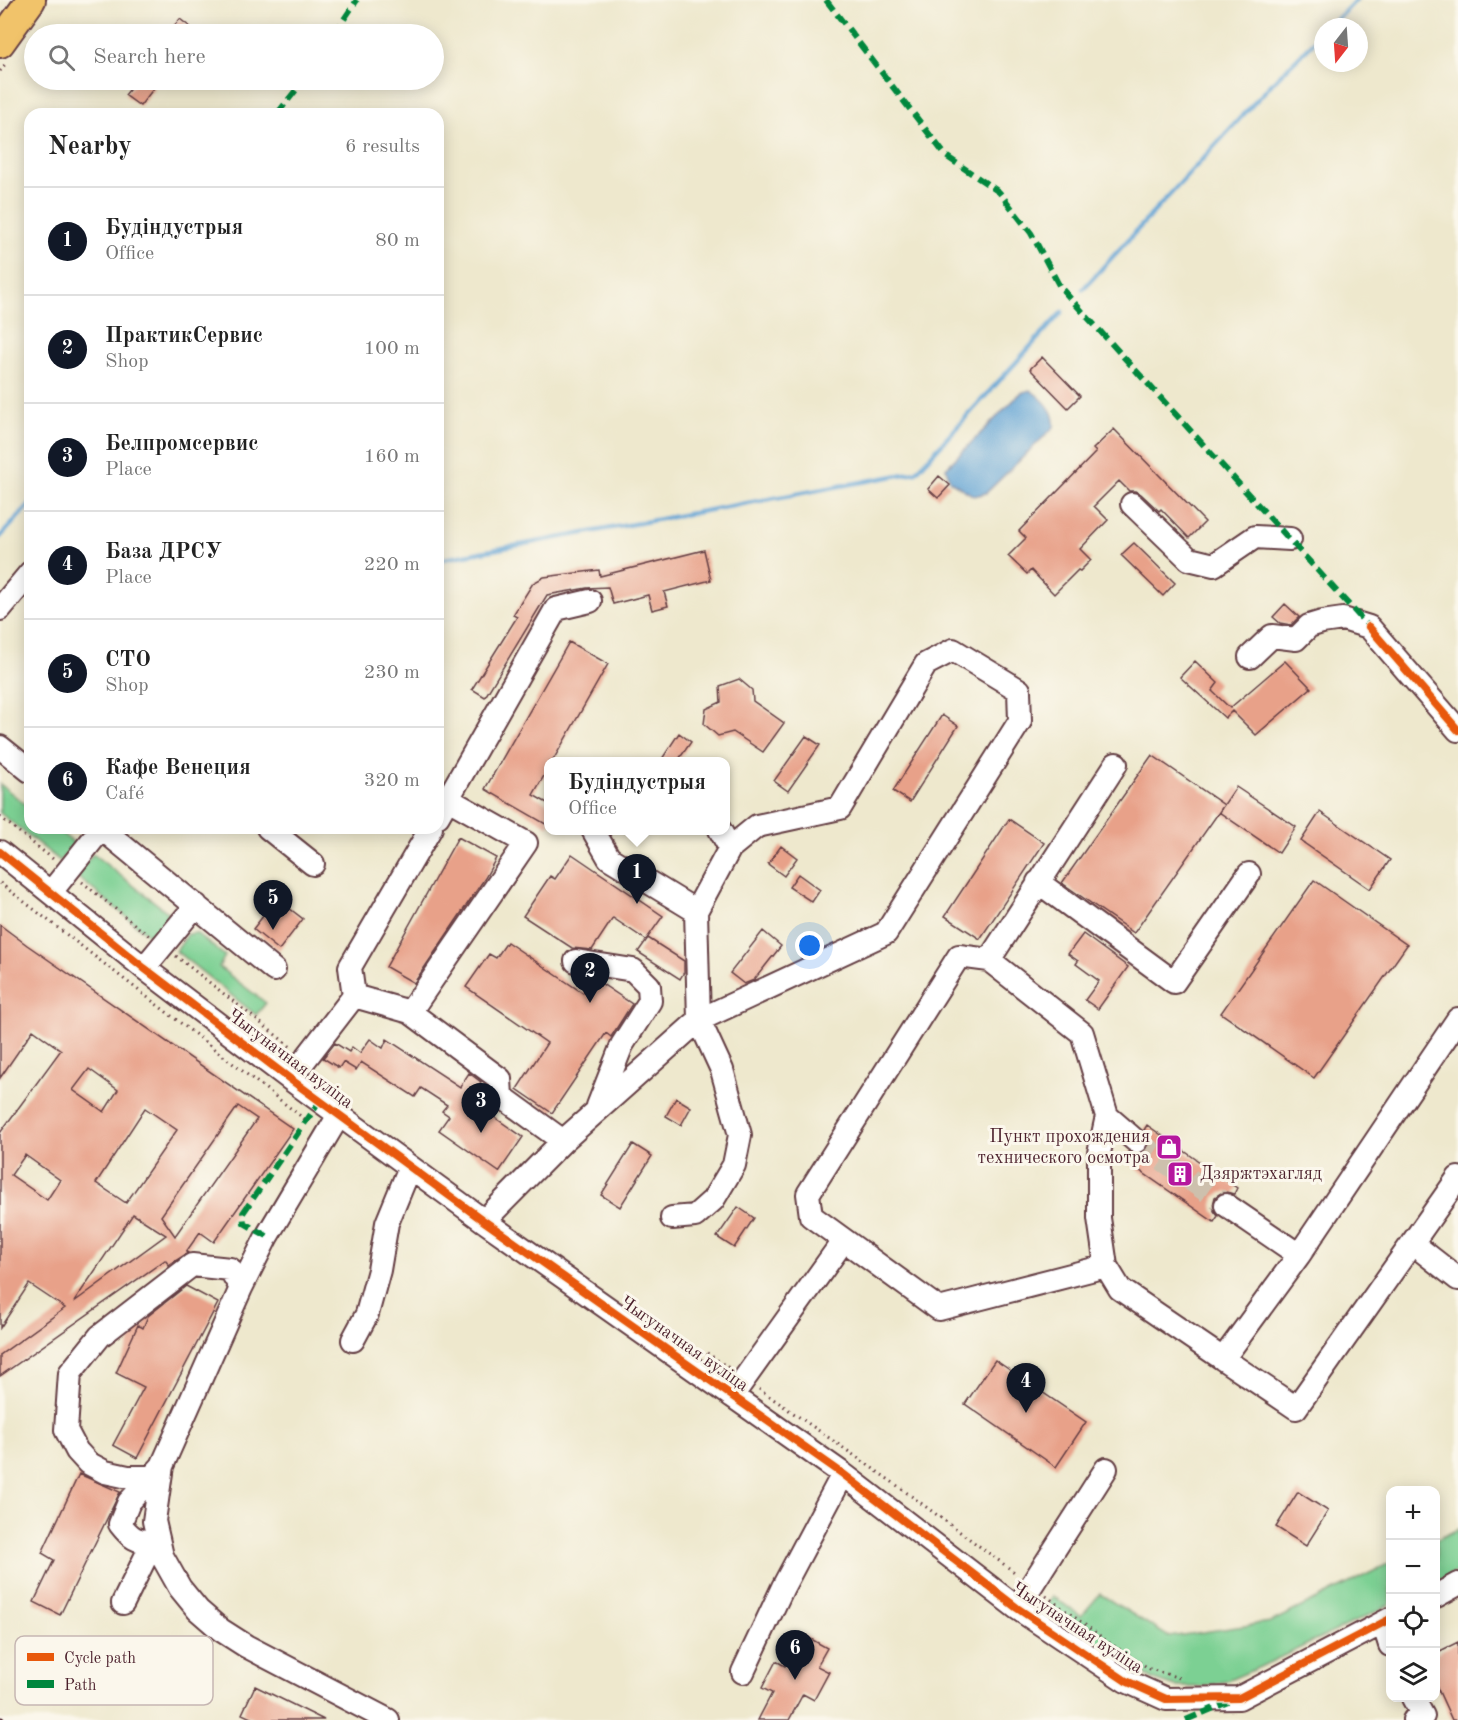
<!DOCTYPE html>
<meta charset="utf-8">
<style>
:root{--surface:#fff;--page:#f2f2f2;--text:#222;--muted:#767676;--line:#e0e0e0;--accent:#111827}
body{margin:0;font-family:"Old Standard TT",serif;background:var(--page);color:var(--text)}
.controls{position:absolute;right:18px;bottom:18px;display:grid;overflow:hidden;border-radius:12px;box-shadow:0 3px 15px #0003}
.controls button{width:54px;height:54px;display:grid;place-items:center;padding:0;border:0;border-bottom:2px solid var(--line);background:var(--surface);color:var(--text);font:30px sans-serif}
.compass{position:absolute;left:1314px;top:18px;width:54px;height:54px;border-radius:50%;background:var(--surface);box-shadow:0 3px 15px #0003;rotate:197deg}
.you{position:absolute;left:810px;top:946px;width:21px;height:21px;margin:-15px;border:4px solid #fff;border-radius:50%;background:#1a73e8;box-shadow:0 0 0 9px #1a73e833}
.badge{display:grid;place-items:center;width:39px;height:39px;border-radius:50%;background:var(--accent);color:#fff;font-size:20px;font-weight:700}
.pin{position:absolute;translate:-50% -50px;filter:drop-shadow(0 2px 3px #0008)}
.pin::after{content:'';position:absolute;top:32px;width:21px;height:18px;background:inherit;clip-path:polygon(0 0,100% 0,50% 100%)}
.popup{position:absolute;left:544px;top:757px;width:186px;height:78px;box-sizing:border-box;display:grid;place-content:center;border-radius:12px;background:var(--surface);filter:drop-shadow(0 2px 4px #0005);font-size:20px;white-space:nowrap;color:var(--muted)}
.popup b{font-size:22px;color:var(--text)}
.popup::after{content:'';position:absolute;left:50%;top:100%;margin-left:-12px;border:12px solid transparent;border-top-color:var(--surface)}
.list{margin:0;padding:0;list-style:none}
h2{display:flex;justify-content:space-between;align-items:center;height:78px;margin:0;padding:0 24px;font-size:26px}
h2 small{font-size:20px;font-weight:400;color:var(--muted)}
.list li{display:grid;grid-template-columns:39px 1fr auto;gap:18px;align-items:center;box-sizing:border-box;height:108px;padding:0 24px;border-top:2px solid var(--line)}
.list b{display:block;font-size:22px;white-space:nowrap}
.list p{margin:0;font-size:20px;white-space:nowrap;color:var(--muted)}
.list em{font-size:20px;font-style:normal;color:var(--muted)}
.icon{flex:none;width:33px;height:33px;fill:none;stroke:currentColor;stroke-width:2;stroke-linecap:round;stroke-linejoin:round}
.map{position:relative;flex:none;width:1458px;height:1720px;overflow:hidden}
.search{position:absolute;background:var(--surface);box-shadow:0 3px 15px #0003;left:24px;top:24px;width:420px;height:66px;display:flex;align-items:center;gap:15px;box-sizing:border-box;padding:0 21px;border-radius:33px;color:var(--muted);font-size:22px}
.panel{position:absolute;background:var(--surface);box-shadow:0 3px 15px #0003;left:24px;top:108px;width:420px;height:726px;border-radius:18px}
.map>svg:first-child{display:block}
.green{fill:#7cd093;stroke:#63785f;stroke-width:1.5}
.water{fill:#60a3d4;stroke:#556180;stroke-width:1.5}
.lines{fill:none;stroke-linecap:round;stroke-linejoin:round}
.stream{stroke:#60a3d4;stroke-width:4.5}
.building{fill:#e8a189;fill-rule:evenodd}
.minor-tunnel{stroke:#cdc0ad;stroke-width:22;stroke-dasharray:22 11;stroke-linecap:butt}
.minor-casing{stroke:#633d43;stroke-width:26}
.major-casing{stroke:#633d43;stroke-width:32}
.path{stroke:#633d43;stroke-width:3;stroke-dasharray:1.5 4.5;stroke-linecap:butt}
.minor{stroke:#fff;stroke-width:22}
.major{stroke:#f1c36a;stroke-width:28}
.rail-casing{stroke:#4a1f2b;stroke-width:7}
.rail{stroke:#fbf7ec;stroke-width:4.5;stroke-dasharray:14;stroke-linecap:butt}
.quiet{stroke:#00873e;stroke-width:6;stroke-dasharray:12 6;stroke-linecap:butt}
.cycleway-casing{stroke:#fbf7ec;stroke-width:11}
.cycleway{stroke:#e8590c;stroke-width:8}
.labels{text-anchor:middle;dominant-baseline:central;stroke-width:6;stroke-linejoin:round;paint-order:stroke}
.street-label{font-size:18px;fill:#4a1f2b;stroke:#fbf7ec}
.poi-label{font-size:18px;fill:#4a1f2b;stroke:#fbf7ec;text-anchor:end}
.key{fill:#fbf7ec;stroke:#c6b6b2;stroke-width:1.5}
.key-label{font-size:16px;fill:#4a1f2b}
</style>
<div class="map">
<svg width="1458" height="1720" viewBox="0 0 1458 1720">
<rect width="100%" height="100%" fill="#fbf7ec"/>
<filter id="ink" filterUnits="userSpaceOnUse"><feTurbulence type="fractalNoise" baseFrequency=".0167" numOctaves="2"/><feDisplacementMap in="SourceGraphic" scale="12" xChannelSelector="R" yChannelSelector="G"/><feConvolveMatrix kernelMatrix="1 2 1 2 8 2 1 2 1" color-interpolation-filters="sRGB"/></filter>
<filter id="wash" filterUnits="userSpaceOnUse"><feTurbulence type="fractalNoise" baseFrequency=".008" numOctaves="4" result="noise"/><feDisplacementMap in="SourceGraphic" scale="24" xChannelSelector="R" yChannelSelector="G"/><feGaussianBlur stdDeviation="1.35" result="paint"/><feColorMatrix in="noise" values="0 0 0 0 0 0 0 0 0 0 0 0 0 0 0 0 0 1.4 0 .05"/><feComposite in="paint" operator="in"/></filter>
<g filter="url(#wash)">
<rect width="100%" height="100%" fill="#eee8cd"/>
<!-- green -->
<path class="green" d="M0,784L30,808V828H55L75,844L60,861L0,813Z
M93,854L175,918L157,942L75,875Z
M196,933L225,956L219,967L266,1003L256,1015L176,951L188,934Z
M1458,1529V1571L1436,1582V1540Z
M1390,1563V1605L1260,1667L1227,1681L1202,1687H1176L1155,1680L1120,1660L1048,1605L1052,1596L1081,1616L1100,1594L1169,1637L1271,1622Z"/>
<!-- water -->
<path class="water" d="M1030,390C1042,398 1056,411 1054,427L986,493L974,496L950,481L946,468L1021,393Z"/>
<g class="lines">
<!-- stream -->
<path class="stream" d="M1329,27L1356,0
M1083,289L1277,78L1323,33
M0,537L30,504
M438,560L916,472L1062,312"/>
</g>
<g id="blocks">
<!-- building -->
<path class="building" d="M180,19L199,34H167Z
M137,80H142L154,88L140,106L125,95Z
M1042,357L1080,396L1068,408L1030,369Z
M1114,429L1205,522L1189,538L1161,509L1159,511L1141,494L1135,491H1129L1119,481L1094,506L1108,520L1080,549L1091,560L1080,571L1078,570L1054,594L1031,570L1027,574L1008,556L1026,538L1019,531L1096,452L1093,449Z
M939,476L950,485L938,498L928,489Z
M1134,543L1175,583L1163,596L1121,555Z
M704,550L711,580L664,592L668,606L652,610L648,595L613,604L608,587L587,588L547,595L485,697L472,689L517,617L513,615L533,583L544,577L599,570L600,576Z
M1285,604L1299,617L1291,625L1280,623L1273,617Z
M569,642L608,664L552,762H549V767L533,795L549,804V826L485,789Z
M1195,661L1218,683L1212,691L1230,708L1285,661L1311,688L1256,735L1232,711L1225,718L1180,677Z
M739,679L752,690L753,701L784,723L763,752L733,732L718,736L704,724L706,709L721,702L720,686Z
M942,715L958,726L910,802L893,791Z
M679,733L691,742L677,762H660Z
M806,736L820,745L788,791L774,781Z
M1152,755L1224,805L1134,933L1062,883Z
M1236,787L1296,827L1279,853L1219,812Z
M1320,812L1390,860L1370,889L1301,841Z
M1009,819L1044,843L980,939L945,916Z
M458,837L496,858L485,878L414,983L386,967Z
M781,846L797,858L784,876L768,864Z
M572,854L663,916L646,940L613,918L592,950L572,948L523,916L550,876L555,879Z
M798,874L820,890L812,902L789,887Z
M1314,880L1407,945L1314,1078L1221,1013Z
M285,905L303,919L279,950L253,929L267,911L275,917Z
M0,925L27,945L293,1129L214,1242L200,1232L186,1252L188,1253L169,1265L165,1260L0,1376V1355L65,1308L29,1284L0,1328V1133L61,1050L33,1030L0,1078ZM89,1069L118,1090L104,1112L73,1090ZM238,1106L257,1119L175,1236L161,1216ZM145,1108L177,1130L126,1203L96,1183ZM25,1155L60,1180L47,1200L11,1175ZM133,1214L166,1235L74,1302Z
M763,931L781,946L754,980L744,984L730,973Z
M1083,934L1128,967L1098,1009L1085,1000L1099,981L1076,964L1078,961L1068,954Z
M648,938L684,961V972L680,979L638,952Z
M507,942L583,993L593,978L632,1004L611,1037L606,1033L552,1113L517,1089L547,1043L466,987L489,954L496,958Z
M370,1039L383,1048L387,1039L460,1087L469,1073L481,1082L477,1087L483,1091L474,1103L523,1137L499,1172L439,1130L449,1116L442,1111L447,1105L421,1088L415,1097L361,1062L356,1070L343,1062L339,1068L323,1058L335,1043L349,1052L352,1047L360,1053Z
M676,1098L691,1107L681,1125L666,1116Z
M1147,1125L1237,1188L1234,1194L1226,1192L1221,1193L1215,1197L1213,1205L1214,1211L1218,1216L1214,1222L1123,1159L1128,1152L1140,1154L1147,1149L1149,1143V1137L1144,1130Z
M633,1144L652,1156L620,1207L601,1195Z
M738,1207L754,1218L734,1248L717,1237Z
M186,1286L218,1303L137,1458L113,1445L144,1387L116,1373L138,1325L143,1328L148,1316Z
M995,1360L1086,1422L1056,1467L965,1404Z
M79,1474L120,1492L60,1615L34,1602L54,1560L42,1553Z
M1298,1492L1328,1511L1306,1546L1276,1527Z
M802,1634L827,1648L817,1666L829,1672L814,1700L803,1694L789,1720H758L772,1693L762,1688L776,1661L785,1666Z
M1458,1642V1720H1452L1436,1685V1653Z
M255,1686L324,1720H255L242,1714Z"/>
</g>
</g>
<g filter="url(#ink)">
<use href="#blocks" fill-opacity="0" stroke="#633d43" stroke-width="1.5"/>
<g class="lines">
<!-- minor-tunnel -->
<path class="minor-tunnel" d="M1136,1141L1226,1205"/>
<!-- minor casing -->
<g class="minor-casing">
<path id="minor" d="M1132,504L1189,559L1214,565L1255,537L1290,539
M0,609L30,573
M1250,657L1272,636L1296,639L1309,626L1322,622L1343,619L1369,627L1458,730
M0,747L30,771
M1116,764L989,960L1082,1033L1107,1116L1136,1141
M438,816L556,609L590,601
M101,828L274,970
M268,828L313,864
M593,830L609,858L696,911
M0,852L144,968L290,1079L484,1221L843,1474L1017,1608L1126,1681L1166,1699L1239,1698L1390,1619
M1038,882L1174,982L1249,874
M51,892L102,828
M989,960L959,956L808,1194L811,1216L939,1309L1106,1266L1120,1289L1223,1359
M576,961L633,970L649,986L650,1001L622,1045L598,1106
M144,968L196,905
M354,996L410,1012L526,843L448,799
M410,1012L500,1079L501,1096L563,1141L484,1221
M1458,1019L1299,1255L1223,1359L1296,1408L1458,1178
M290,1079L354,996L350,967L431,828
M563,1141L699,1020L886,933L1020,721L1019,690L953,650L926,664L840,808L757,826L730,848
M1226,1205L1299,1255
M672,1218L695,1216L713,1200L734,1165L740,1135L722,1070L699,1020L696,911L730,848L720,830
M1412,1243L1458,1279
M1106,1266L1099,1218V1153L1107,1116
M353,1340L367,1314L379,1270L387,1223L410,1167
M732,1396L844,1240
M162,1466L154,1521L162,1556L180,1588L198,1610L221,1630L246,1646L388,1720
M152,1477H128L105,1472L88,1463L77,1451L66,1430L70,1373L100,1336L192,1265L230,1269L241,1288
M154,1541C137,1543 130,1537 120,1524L129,1502L162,1466L241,1288L267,1236L339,1115
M1436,1596L1458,1584
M123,1603L157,1534
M1017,1608L1106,1469
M1383,1623L1390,1645
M743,1672L783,1587L843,1474
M1413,1698L1423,1716L1414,1720"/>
</g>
<!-- major casing -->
<g class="major-casing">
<path id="major" d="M0,43L31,0"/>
</g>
<!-- path -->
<path class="path" d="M0,71L6,63
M0,817L53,859
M82,882L149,936
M0,883L307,1121
M176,956L291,1047
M707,1353L729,1368
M759,1389L895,1484L1017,1574
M1046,1596L1108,1642L1150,1669L1183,1679"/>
<!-- minor -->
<use href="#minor" class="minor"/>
<!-- major -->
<use href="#major" class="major"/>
<!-- rail casing -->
<g class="rail-casing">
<path id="rail" d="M0,1720H1"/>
</g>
<!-- rail -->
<use href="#rail" class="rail"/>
<!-- quiet -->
<path class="quiet" d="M826,0L946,156L999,192L1031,233L1060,287L1369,627
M334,34L357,0
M277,114L304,80
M267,1236L244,1223L243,1213L320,1101
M1186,1720L1228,1702"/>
<!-- cycleway casing -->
<g class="cycleway-casing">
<path id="cycleway" d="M1369,627L1458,730
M0,852L144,968L290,1079L484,1221L843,1474L1017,1608L1126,1681L1166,1699L1239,1698L1390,1619"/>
</g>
<!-- cycleway -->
<use href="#cycleway" class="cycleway"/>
</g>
</g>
<!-- icons -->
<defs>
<g id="shop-square" transform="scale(1.35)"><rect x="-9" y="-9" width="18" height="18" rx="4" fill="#b5179e" stroke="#fbf7ec"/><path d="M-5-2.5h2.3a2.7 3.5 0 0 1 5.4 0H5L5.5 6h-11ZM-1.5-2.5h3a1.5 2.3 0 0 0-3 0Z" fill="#fff"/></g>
<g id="building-square" transform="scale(1.35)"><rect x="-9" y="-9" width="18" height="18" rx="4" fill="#b5179e" stroke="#fbf7ec"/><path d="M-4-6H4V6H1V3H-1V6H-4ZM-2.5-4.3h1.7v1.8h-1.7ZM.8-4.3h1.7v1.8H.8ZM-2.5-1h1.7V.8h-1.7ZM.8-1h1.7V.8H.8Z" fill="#fff"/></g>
</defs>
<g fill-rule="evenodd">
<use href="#shop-square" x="1169" y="1147"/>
<use href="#building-square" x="1180" y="1174"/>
</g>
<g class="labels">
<!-- street labels -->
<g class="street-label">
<text transform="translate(290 1059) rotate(37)">Чыгуначная вуліца</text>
<text transform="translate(684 1344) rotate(35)">Чыгуначная вуліца</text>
<text transform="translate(1077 1628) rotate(33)">Чыгуначная вуліца</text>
</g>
<!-- poi labels -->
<g class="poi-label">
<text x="1150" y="1137">Пункт прохождения<tspan x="1150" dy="21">технического осмотра</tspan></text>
<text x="1200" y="1174" text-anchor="start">Дзяржтэхагляд</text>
</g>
</g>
<!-- legend -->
<rect x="15" y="1636" width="198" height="69" rx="9" class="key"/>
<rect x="27" y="1653" width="27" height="8" fill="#e8590c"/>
<rect x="27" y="1680" width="27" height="8" fill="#00873e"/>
<g class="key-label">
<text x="64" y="1663">Cycle path</text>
<text x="64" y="1690">Path</text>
</g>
</svg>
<div class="controls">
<button>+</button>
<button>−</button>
<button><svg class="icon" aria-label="locate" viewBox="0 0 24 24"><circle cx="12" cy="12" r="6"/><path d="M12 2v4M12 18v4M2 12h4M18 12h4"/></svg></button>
<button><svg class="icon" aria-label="layers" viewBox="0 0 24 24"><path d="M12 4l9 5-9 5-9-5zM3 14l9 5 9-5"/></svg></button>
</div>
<svg class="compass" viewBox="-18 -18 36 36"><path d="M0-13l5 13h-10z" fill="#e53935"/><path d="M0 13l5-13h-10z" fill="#767676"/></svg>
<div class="you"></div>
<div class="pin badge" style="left:637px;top:904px">1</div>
<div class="popup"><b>Будіндустрыя</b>Office</div>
<div class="pin badge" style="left:590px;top:1003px">2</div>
<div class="pin badge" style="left:481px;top:1133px">3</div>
<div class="pin badge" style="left:1026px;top:1413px">4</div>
<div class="pin badge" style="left:273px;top:930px">5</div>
<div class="pin badge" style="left:795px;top:1680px">6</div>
<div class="search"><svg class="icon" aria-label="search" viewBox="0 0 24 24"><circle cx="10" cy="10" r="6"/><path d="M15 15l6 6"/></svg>Search here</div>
<section class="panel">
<h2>Nearby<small>6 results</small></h2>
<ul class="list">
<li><span class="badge">1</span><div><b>Будіндустрыя</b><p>Office</p></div><em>80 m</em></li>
<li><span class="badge">2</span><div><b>ПрактикСервис</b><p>Shop</p></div><em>100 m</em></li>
<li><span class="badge">3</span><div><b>Белпромсервис</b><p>Place</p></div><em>160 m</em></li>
<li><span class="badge">4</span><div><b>База ДРСУ</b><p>Place</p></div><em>220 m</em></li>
<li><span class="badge">5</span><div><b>СТО</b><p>Shop</p></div><em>230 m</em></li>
<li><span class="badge">6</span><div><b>Кафе Венеция</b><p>Café</p></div><em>320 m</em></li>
</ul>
</section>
</div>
